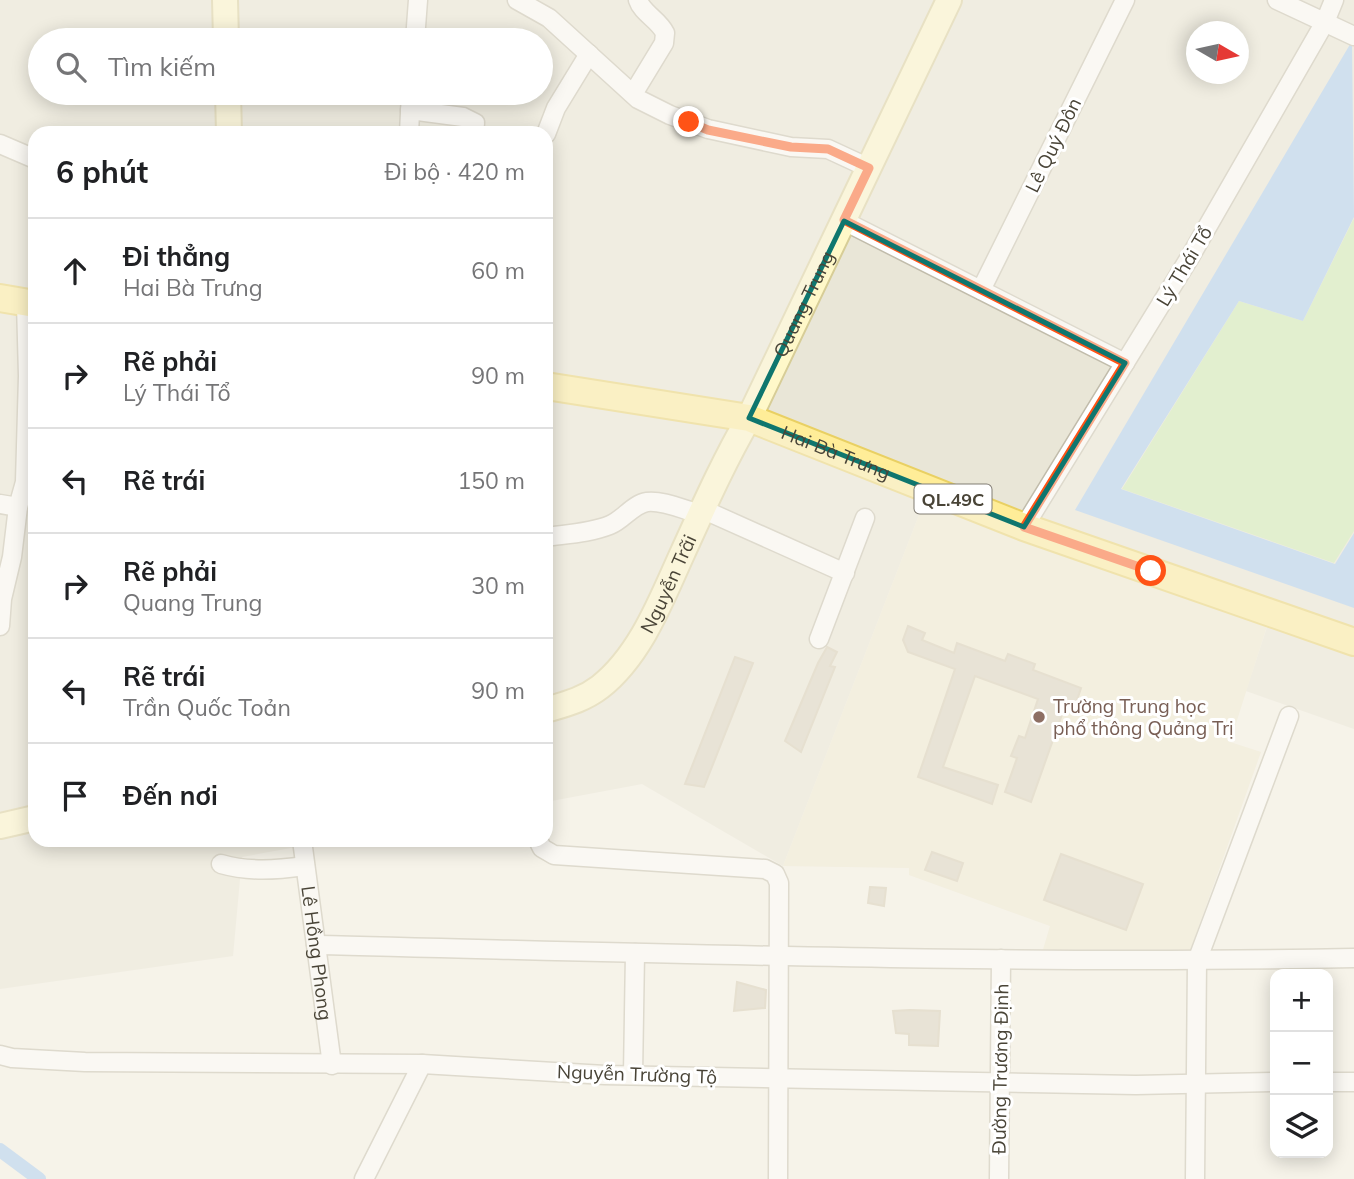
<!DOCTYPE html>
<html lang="vi">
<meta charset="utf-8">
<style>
:root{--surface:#fff;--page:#f2f2f2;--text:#202124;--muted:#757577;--line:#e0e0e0}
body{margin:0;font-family:Mulish,sans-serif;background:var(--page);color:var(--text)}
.controls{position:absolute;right:21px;bottom:21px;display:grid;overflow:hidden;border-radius:14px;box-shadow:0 4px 18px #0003}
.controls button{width:63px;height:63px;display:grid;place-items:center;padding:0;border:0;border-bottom:2px solid var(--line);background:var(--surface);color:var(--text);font:35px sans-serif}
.compass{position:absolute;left:1186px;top:21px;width:63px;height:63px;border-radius:50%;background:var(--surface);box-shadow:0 4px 18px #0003;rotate:99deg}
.stop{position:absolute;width:21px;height:21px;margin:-16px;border:5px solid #ff5316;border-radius:50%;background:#fff}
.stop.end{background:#ff5316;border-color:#fff;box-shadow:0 2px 7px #0008}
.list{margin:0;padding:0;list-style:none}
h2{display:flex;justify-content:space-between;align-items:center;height:91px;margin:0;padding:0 28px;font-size:30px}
h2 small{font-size:23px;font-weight:400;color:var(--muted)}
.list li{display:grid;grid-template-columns:46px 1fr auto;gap:21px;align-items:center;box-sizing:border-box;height:105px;padding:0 28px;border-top:2px solid var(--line)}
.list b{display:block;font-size:26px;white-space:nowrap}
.list p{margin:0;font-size:23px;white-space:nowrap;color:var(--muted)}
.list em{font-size:23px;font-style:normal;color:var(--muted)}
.icon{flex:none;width:38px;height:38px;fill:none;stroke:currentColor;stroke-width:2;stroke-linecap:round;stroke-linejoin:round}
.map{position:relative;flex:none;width:1354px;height:1179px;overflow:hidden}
.search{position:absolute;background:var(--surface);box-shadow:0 4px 18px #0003;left:28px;top:28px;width:525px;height:77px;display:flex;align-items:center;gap:18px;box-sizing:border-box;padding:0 24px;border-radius:38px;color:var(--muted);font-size:26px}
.panel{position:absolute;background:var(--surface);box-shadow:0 4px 18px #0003;left:28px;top:126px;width:525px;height:721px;border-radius:21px}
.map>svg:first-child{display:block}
.residential{fill:#e9e6d7;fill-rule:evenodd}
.education{fill:#efead2}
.green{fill:#caebb0}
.water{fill:#a3caf4}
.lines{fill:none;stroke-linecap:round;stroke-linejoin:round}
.canal{stroke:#a3caf4;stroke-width:14}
.building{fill:#d7d0be;stroke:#d3c9b1;stroke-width:2}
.street-casing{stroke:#c1bcab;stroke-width:21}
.secondary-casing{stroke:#d7cd97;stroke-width:28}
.primary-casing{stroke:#e9d063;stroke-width:30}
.street{stroke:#fff;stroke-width:18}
.secondary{stroke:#fff8c9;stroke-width:24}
.primary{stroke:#ffed98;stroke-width:26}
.route{stroke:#ff5316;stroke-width:9}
.marked{fill:none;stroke:#0f766e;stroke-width:5;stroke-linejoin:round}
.education-dot{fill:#8d6e63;stroke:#fff;stroke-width:2.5}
.labels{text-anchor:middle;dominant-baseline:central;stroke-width:6;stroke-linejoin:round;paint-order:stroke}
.shield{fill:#fff;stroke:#807c73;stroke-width:2}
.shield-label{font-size:18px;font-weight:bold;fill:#494437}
.street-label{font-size:19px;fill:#494437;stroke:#fff}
.education-label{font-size:19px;fill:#785e54;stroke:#fff;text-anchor:start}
</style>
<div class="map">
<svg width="1354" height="1179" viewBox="0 0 1354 1179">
<rect width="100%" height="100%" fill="#f5f3e9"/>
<!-- residential -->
<path class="residential" d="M0,0H1354V729L1246,691L1268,624L924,502L783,866L642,784L546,802V133H35V840H334L242,857L233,956L0,989ZM1196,32H1238V74H1196ZM40,40H541V93H40Z"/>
<!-- education -->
<path class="education" d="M924,502L1268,623L1230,742L1261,752L1190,951L1042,953L1050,926L909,875V868L783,866Z"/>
<!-- green -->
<path class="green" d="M1354,218V531L1334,563L1122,489L1239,301L1303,321Z"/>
<!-- water -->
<path class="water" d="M1352,41L1354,217L1303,321L1239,301L1121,489L1335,564L1354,533V608L1075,510Z"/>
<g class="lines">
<!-- canal -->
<path class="canal" d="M0,1150L39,1179"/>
</g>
<!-- building -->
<path class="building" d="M908,626L925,633L922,640L954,653L957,643L1005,661L1008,654L1035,664L1033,670L1081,688L1073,712L1064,709L1031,802L1005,792L1017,758L1011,756L1019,736L1025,738L1038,699L975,676L943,767L998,785L992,804L918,777L955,669L908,652L903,640Z
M827,647L837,652L830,666L835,667L801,752L785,741L818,663Z
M735,657L753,663L704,787L685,784Z
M932,852L963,863L957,881L925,870Z
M1061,854L1143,884L1126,930L1044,900Z
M870,887L886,888L884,906L868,903Z
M737,982L766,990L765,1008L734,1011Z
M910,1010L940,1011L938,1046L909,1045V1034L896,1033L893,1011Z"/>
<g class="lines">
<!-- street casing -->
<g class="street-casing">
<g id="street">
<path d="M517,0L549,18L638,99L670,115L708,129L791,147L828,149L869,168"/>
<path d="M1277,0L1354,36"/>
<path d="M415,40L418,0"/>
<path d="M633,94L664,43L665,33C659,20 642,13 638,0"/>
<path d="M410,110L463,117L475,123L474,133"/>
<path d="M409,133L411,93"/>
<path d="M546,134L556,108L589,54"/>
<path d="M0,144L35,159"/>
<path d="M844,221L1125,363"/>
<path d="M981,290L1125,0"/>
<path d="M0,504L18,507"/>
<path d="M702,509L845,573"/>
<path d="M1024,527L1190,257L1325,22L1334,0"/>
<path d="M546,537C567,534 590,533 610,525C623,520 633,504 647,502C663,500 684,510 700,514"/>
<path d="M0,626L2,599L12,557L18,507L25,482L28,376L26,303"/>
<path d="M819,639L865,518"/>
<path id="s1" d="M302,840L332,1065"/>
<path d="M538,840L542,848L554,855L765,869L775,874L779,883L778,1179"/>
<path d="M221,864C249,872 276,870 305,866"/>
<path d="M316,945C662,953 1008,965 1354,958"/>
<path d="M0,1055L12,1058L85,1062L422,1064L605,1075L1136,1085L1275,1082"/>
<path d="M633,1075L635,953"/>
<path d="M1328,1082H1354"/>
<path d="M364,1179L422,1064"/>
<path d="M999,1179L1001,959"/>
<path d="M1195,1179L1197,961L1289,716"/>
</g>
</g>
<!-- secondary casing -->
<g class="secondary-casing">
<g id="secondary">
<path d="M225,0L226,40"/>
<path d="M228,93L229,133"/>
<path id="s2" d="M546,710C566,704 583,700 600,687C641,655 662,598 683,552C704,506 724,461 749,418L949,0"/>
<path d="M0,826L35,818"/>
</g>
</g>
<!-- primary casing -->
<g class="primary-casing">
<g id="primary">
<path d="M0,298L35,304"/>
<path id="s3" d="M546,386L749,418L1024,527L1354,642"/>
</g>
</g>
<!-- street -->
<use href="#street" class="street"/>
<!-- secondary -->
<use href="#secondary" class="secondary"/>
<!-- primary -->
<use href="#primary" class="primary"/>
</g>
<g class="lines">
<!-- route -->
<path class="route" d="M689,122L708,130L791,147L828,149L869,168L844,220L1125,363L1024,527L1151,571"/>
</g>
<!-- marked area -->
<path d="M0 0H1354V1179H0ZM844,221L1125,363L1024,527L749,418Z" fill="#f5f3e9" fill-opacity=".55" fill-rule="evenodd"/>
<path class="marked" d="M844,221L1125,363L1024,527L749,418Z"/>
<!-- markers -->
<circle class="education-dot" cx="1039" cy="717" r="7"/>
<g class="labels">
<!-- shield labels -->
<rect class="shield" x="914.5" y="484.5" width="77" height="29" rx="5"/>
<g class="shield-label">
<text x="953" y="499">QL.49C</text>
</g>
<!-- street labels -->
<g class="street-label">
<text transform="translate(1053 145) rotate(-64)">Lê Quý Đôn</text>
<text transform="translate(1184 266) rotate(-59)">Lý Thái Tổ</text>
<text stroke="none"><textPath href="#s2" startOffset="495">Quang Trung</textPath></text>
<text stroke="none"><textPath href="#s3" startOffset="299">Hai Bà Trưng</textPath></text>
<text stroke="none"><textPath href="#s2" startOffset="184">Nguyễn Trãi</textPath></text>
<text stroke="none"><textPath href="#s1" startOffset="114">Lê Hồng Phong</textPath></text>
<text transform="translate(1000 1069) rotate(-89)">Đường Trương Định</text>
<text transform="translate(637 1074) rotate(2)">Nguyễn Trường Tộ</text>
</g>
<!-- education labels -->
<g class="education-label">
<text x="1053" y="706">Trường Trung học<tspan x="1053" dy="22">phổ thông Quảng Trị</tspan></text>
</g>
</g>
</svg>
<div class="controls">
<button>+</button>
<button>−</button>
<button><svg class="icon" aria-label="layers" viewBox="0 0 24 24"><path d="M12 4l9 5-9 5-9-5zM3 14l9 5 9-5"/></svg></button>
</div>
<svg class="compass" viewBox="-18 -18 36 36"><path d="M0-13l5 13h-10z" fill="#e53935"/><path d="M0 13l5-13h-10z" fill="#757577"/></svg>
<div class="stop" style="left:1151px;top:571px"></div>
<div class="stop end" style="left:689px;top:122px"></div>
<div class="search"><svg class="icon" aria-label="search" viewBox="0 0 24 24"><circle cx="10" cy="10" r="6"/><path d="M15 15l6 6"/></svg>Tìm kiếm</div>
<section class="panel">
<h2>6 phút<small>Đi bộ · 420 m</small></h2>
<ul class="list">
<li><svg class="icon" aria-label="ahead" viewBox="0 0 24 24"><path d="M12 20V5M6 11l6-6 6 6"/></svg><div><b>Đi thẳng</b><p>Hai Bà Trưng</p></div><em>60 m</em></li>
<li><svg class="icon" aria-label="right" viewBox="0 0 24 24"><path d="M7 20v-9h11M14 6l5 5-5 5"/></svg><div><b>Rẽ phải</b><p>Lý Thái Tổ</p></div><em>90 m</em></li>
<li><svg class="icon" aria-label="left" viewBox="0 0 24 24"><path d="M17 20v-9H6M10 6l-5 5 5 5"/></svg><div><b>Rẽ trái</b></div><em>150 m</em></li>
<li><svg class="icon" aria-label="right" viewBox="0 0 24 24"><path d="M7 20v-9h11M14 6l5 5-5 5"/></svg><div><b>Rẽ phải</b><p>Quang Trung</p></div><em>30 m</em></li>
<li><svg class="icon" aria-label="left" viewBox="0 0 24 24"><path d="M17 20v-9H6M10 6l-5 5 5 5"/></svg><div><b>Rẽ trái</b><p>Trần Quốc Toản</p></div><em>90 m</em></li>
<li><svg class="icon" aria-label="arrive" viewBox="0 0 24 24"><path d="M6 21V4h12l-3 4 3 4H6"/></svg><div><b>Đến nơi</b></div></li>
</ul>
</section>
</div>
